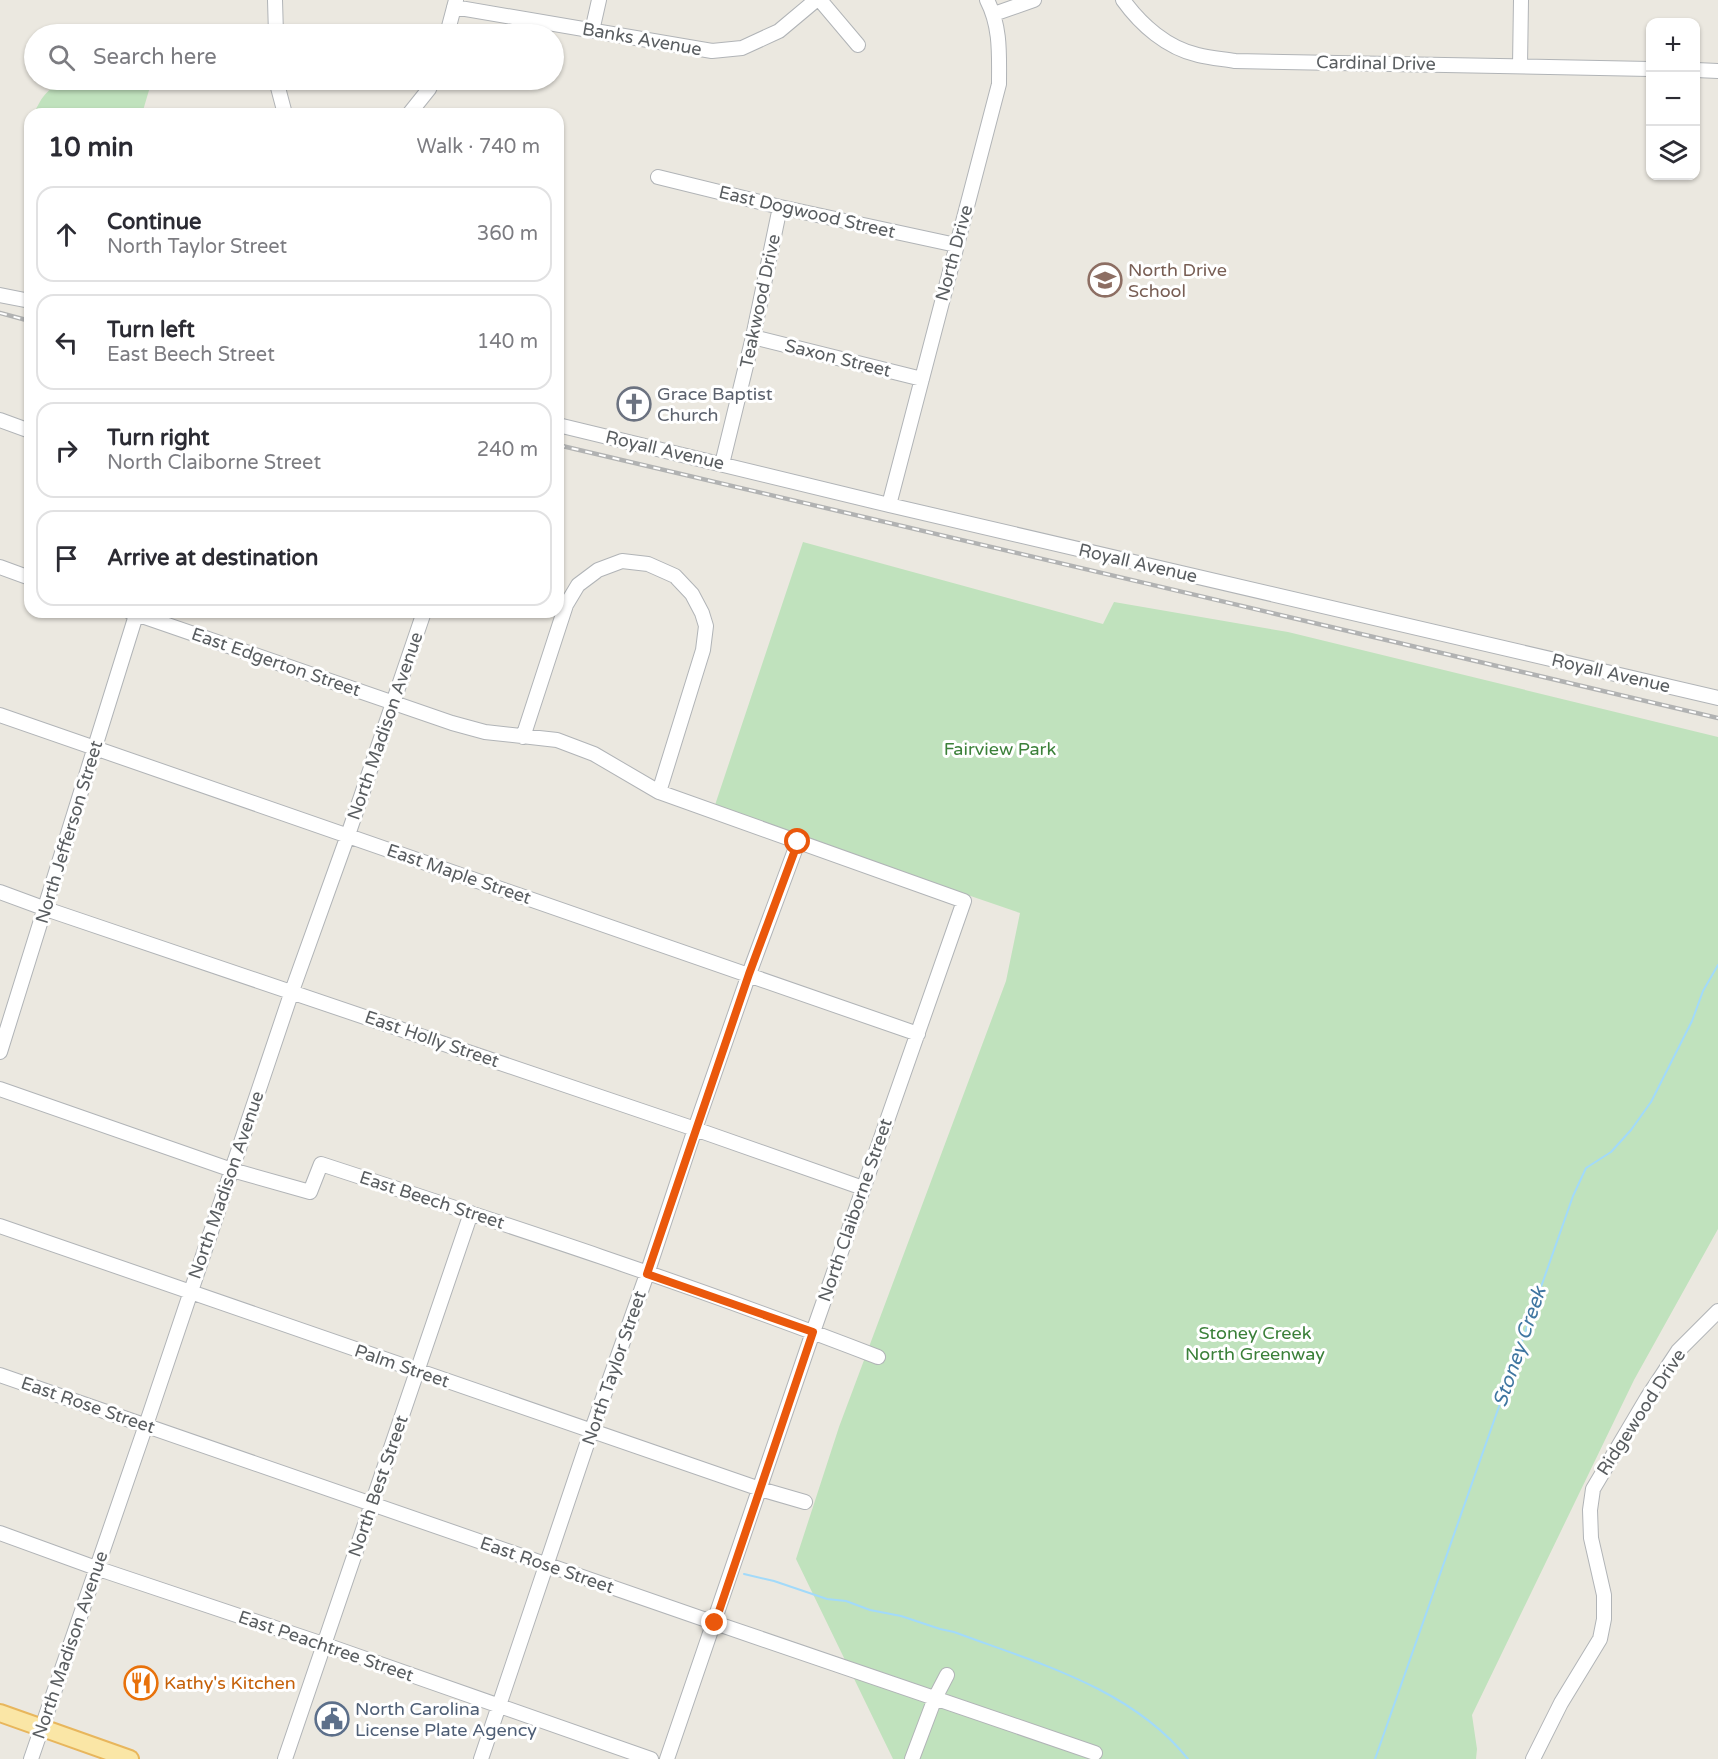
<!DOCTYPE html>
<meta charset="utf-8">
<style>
:root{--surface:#fff;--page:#f7f7f7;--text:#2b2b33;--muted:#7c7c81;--line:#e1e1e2}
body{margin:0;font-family:"Varela Round",sans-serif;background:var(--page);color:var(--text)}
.controls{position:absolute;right:18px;top:18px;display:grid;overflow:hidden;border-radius:12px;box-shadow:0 2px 4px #0004}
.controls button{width:54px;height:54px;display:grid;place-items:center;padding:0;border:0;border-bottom:2px solid var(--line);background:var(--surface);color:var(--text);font:30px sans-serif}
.stop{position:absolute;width:18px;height:18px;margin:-14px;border:4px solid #ea580c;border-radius:50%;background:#fff}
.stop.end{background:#ea580c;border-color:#fff;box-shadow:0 2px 6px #0008}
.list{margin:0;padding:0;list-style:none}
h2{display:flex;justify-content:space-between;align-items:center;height:78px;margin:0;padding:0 24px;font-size:26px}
h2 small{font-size:20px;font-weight:400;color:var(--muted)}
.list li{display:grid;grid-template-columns:39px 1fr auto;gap:18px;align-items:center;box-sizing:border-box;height:96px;margin:0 12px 12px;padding:0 12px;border:2px solid var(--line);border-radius:18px}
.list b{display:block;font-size:22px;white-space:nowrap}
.list p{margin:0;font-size:20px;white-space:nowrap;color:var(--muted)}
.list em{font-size:20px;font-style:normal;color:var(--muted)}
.icon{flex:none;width:33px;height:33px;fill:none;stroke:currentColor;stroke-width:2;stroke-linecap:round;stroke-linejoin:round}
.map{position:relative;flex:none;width:1718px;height:1759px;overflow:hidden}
.search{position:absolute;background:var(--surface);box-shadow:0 2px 4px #0004;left:24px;top:24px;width:540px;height:66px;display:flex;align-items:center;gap:15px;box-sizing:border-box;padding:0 21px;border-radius:33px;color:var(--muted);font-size:22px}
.panel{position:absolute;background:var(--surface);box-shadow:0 2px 4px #0004;left:24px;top:108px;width:540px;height:510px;border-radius:18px}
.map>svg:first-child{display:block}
.green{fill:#c0e2bd}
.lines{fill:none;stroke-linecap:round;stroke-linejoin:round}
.stream{stroke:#a2dafa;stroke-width:2}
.minor-casing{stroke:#b1b4b7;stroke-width:16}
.major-casing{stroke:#e8b65c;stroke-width:20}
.minor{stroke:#fff;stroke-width:14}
.major{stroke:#fae6a6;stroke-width:16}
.rail-casing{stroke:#b1b2b2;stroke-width:4.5}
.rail{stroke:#fff;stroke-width:2;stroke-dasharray:7;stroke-linecap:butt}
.route{stroke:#ea580c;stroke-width:8}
.labels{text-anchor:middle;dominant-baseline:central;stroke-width:6;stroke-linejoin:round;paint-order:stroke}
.street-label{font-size:18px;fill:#595d60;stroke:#fff}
.education-label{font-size:18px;fill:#785e54;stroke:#fff;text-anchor:start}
.worship-label{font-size:18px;fill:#5b616d;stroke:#fff;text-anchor:start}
.park-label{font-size:18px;fill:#3b8039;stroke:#fff}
.food-label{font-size:18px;fill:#c56008;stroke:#fff;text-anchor:start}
.service-label{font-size:18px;fill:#4e5e75;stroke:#fff;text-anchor:start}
.water-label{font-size:20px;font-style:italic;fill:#3f76a1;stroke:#fff}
</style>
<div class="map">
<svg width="1718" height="1759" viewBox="0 0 1718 1759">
<rect width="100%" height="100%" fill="#ebe8e0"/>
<!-- green -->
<path class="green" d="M69,80H152L142,114H34C42,95 49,87 69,80Z
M803,542L1103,624L1114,602L1288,632L1718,737V1229L1634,1380L1472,1715L1477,1749L1476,1759H893L796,1559L839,1427L1006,981L1020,913L714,808Z"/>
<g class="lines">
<!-- stream -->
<path class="stream" d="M744,1574L774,1581L827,1599L846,1601L870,1610L901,1616L940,1629L954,1632C1037,1663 1131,1688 1188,1759
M1375,1759L1573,1196L1586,1168L1611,1152L1631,1130L1651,1102L1692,1021L1703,991L1718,965"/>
<!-- minor casing -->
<g class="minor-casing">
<path id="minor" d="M275,0L276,34
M820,0L858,45
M1123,0C1141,25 1167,48 1198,55C1210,58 1223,59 1235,61L1650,69
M454,7L712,51L742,48L779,31L816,0
M994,14L1034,0
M592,31L599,0
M447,34L456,0
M1520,66L1521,0
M1696,70L1718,71
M276,80L285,114
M409,114L429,89L433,80
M658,177L780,207L956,245
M0,295L30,301
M753,337L922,379
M0,420L30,431
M558,425L889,505L1718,698
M722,464L753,337L780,207
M889,505L999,84C999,55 1001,27 987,0
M0,567L30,578
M130,612L452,723L485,732L557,740L594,754L659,792L964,901L813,1332L667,1759
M0,715L918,1034
M523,737L566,605L578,585L598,570L622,561L648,564L675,576L692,594L702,613L706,626L703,650L659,792
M0,892L46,909L695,1129L863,1188
M0,1052L137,612
M0,1089L232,1170L310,1192L321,1164C508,1225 695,1286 878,1357
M0,1226L760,1489L805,1502
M0,1375L715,1623L1095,1753
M0,1533L96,1568L323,1644L651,1759
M31,1759L146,1425L292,991L348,835L424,612
M285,1759L471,1213
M481,1759L591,1432L647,1274L695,1129L749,974L798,842
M912,1759L935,1698L947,1675
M1533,1759L1561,1703L1600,1639L1604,1619V1595L1591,1538L1590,1510L1593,1489L1647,1398L1678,1351L1718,1311"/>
</g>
<!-- major casing -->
<g class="major-casing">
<path id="major" d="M0,1713L130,1759"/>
</g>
<!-- minor -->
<use href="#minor" class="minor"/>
<!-- major -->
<use href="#major" class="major"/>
<!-- rail casing -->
<g class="rail-casing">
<path id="rail" d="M0,313L30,321
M558,445L1718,718"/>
</g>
<!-- rail -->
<use href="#rail" class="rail"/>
</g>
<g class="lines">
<!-- route -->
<path class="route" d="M715,1623L813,1332L647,1274L749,974L798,842"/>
</g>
<!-- icons -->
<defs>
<g id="school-ring" transform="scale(1.725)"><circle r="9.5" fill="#fff" stroke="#8d6e63" stroke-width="1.5"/><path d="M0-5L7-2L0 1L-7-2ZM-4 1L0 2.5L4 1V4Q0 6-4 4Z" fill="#8d6e63"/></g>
<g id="church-ring" transform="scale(1.725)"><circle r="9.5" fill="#fff" stroke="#6b7280" stroke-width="1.5"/><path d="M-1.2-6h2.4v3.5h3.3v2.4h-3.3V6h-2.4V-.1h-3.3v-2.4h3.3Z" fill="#6b7280"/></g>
<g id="restaurant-ring" transform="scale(1.725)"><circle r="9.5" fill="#fff" stroke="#e8710a" stroke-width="1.5"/><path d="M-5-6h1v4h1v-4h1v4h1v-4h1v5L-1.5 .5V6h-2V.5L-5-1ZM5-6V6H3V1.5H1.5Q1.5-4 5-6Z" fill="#e8710a"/></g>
<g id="civic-ring" transform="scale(1.725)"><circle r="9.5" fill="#fff" stroke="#5c6f8a" stroke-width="1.5"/><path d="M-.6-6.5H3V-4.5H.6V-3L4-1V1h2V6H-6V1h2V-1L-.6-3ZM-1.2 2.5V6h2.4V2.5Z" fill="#5c6f8a"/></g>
</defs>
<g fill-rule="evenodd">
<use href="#school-ring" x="1105" y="280"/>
<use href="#church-ring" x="634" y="404"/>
<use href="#restaurant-ring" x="141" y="1683"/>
<use href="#civic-ring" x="332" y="1719"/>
</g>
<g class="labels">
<!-- street labels -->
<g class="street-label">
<text transform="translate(642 39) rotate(10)">Banks Avenue</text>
<text transform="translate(1376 63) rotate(1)">Cardinal Drive</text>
<text transform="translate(807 212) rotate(13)">East Dogwood Street</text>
<text transform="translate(954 253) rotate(-75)">North Drive</text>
<text transform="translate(760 301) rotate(-78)">Teakwood Drive</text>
<text transform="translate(838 358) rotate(14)">Saxon Street</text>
<text transform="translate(665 450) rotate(13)">Royall Avenue</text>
<text transform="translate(1138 563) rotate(13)">Royall Avenue</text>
<text transform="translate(276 662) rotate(19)">East Edgerton Street</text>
<text transform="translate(1611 673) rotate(13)">Royall Avenue</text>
<text transform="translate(385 726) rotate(-71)">North Madison Avenue</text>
<text transform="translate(69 832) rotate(-73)">North Jefferson Street</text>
<text transform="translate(459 874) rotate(19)">East Maple Street</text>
<text transform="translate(432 1039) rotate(19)">East Holly Street</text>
<text transform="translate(226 1185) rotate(-71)">North Madison Avenue</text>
<text transform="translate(432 1200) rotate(18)">East Beech Street</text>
<text transform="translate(855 1210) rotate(-71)">North Claiborne Street</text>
<text transform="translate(402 1366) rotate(19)">Palm Street</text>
<text transform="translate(614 1368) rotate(-71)">North Taylor Street</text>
<text transform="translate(88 1405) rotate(19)">East Rose Street</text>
<text transform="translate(1641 1412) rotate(-57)">Ridgewood Drive</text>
<text transform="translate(378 1486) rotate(-71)">North Best Street</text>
<text transform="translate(547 1565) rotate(19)">East Rose Street</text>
<text transform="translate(70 1645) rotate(-71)">North Madison Avenue</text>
<text transform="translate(326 1646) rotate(19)">East Peachtree Street</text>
</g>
<!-- education labels -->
<g class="education-label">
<text x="1128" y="270">North Drive<tspan x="1128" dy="21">School</tspan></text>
</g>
<!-- worship labels -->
<g class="worship-label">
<text x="657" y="394">Grace Baptist<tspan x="657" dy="21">Church</tspan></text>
</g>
<!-- park labels -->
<g class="park-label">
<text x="1000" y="749">Fairview Park</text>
<text x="1255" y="1333">Stoney Creek<tspan x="1255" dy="21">North Greenway</tspan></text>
</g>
<!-- food labels -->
<g class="food-label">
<text x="164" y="1683">Kathy's Kitchen</text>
</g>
<!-- service labels -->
<g class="service-label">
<text x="355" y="1709">North Carolina<tspan x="355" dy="21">License Plate Agency</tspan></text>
</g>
<!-- water labels -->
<g class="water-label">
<text transform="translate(1520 1347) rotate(-71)">Stoney Creek</text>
</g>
</g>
</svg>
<div class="controls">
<button>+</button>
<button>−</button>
<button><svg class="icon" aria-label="layers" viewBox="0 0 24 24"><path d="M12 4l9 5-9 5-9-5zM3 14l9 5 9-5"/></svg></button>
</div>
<div class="stop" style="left:798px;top:842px"></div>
<div class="stop end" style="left:715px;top:1623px"></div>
<div class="search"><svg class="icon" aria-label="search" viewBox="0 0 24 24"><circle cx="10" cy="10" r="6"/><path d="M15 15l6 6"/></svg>Search here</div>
<section class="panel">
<h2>10 min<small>Walk · 740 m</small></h2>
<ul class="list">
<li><svg class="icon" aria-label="ahead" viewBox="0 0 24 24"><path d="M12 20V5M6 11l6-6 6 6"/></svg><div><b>Continue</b><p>North Taylor Street</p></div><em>360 m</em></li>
<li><svg class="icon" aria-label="left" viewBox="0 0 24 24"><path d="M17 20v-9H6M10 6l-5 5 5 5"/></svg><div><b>Turn left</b><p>East Beech Street</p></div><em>140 m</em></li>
<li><svg class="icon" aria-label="right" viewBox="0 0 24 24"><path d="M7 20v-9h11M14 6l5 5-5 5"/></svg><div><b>Turn right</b><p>North Claiborne Street</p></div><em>240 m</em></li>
<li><svg class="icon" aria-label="arrive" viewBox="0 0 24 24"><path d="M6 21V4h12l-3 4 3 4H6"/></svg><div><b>Arrive at destination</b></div></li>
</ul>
</section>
</div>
